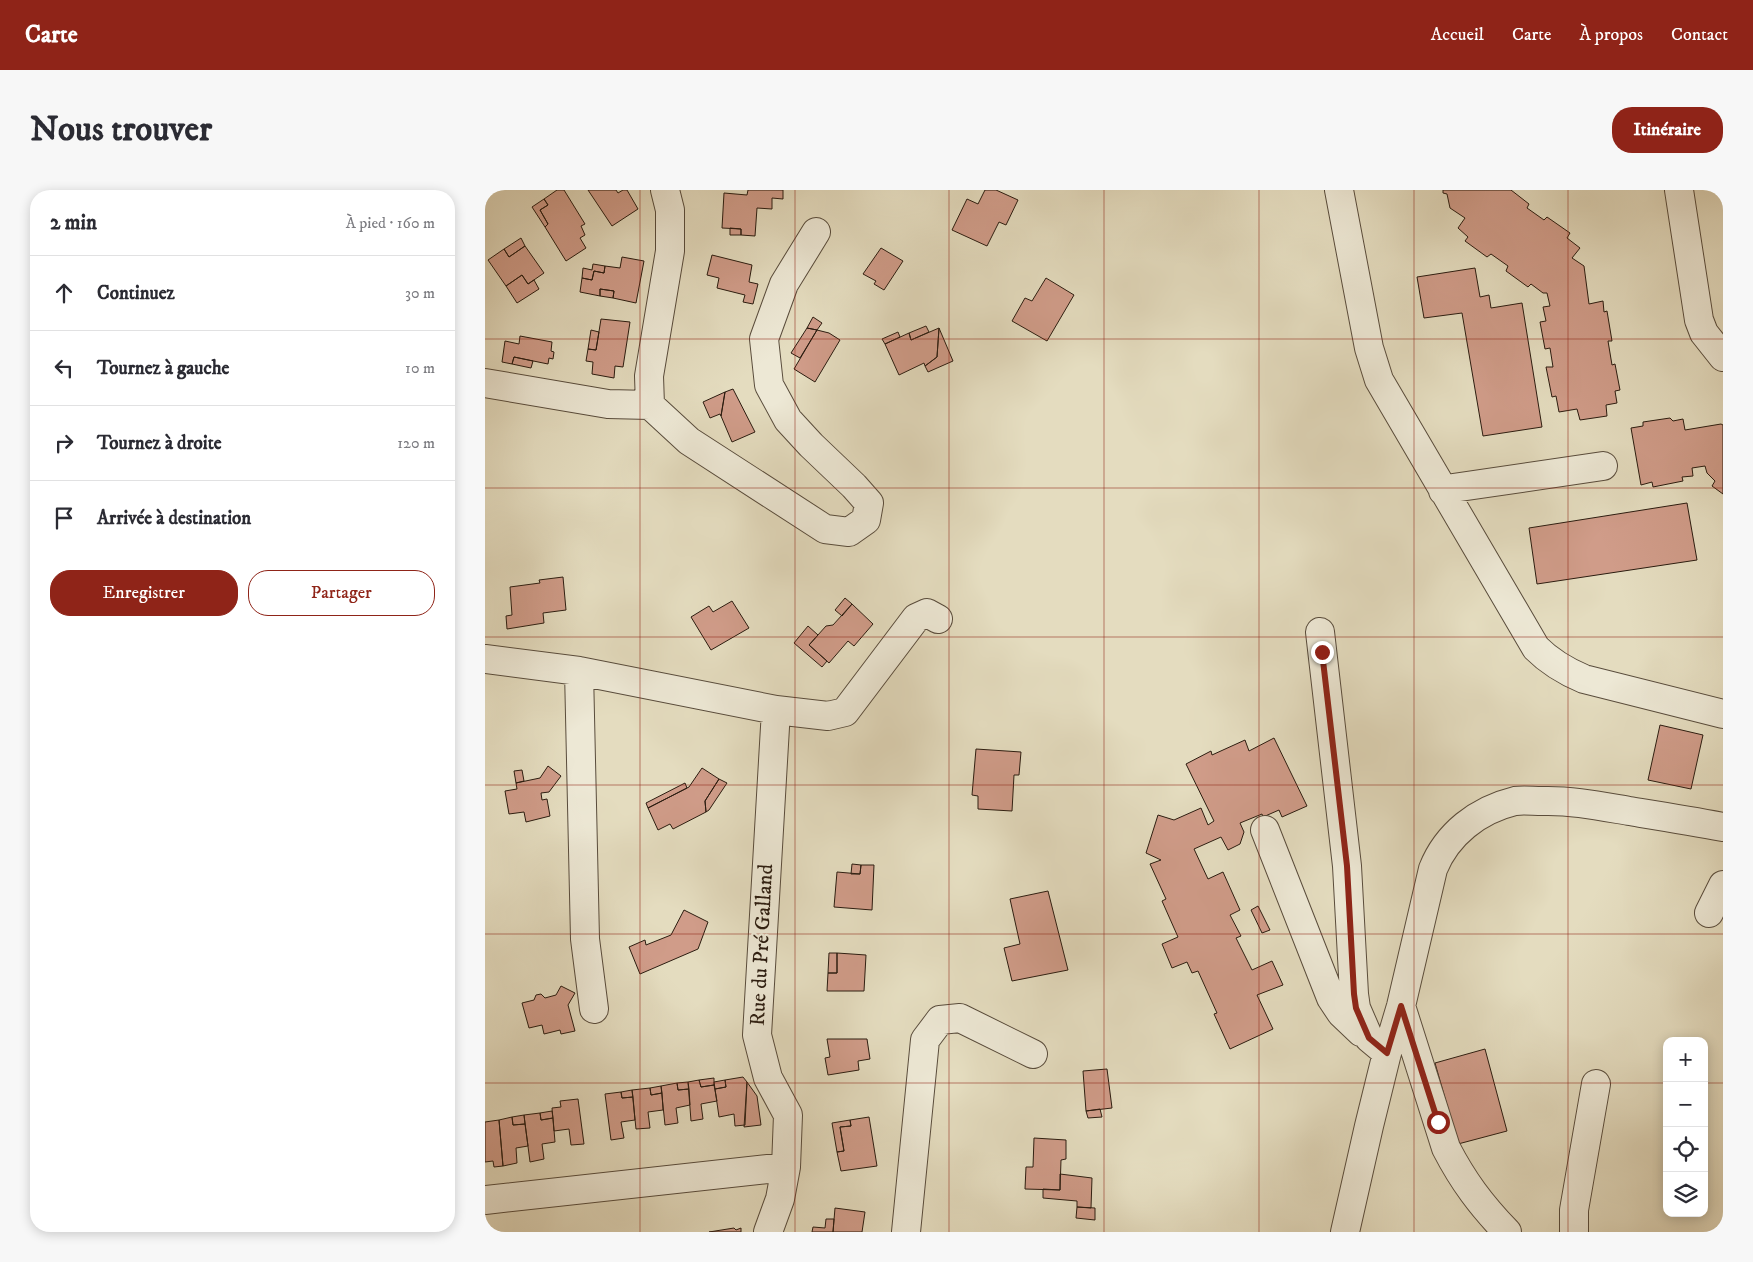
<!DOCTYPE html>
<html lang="fr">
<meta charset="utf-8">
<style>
:root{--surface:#fff;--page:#f7f7f7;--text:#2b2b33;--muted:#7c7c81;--line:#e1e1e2;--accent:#8f2418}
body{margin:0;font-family:"IM FELL DW Pica",serif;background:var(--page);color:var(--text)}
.controls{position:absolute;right:15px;bottom:15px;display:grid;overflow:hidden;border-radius:10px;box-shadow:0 2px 12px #0003}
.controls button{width:45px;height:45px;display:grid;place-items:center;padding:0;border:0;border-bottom:1px solid var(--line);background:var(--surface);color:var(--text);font:25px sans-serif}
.stop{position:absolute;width:15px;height:15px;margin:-11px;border:4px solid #8f2418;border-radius:50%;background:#fff}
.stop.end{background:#8f2418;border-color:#fff;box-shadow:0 1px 5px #0008}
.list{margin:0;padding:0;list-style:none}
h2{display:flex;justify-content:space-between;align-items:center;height:65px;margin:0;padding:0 20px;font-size:21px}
h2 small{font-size:16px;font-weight:400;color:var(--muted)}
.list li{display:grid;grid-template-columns:32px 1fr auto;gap:15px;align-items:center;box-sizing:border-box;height:75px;padding:0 20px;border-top:1px solid var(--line)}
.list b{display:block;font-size:19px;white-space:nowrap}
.list em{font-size:16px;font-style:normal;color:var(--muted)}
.actions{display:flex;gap:10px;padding:15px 20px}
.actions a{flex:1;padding:11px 0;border:1px solid var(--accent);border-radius:20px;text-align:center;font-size:18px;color:var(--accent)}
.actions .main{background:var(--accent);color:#fff}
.icon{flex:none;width:28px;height:28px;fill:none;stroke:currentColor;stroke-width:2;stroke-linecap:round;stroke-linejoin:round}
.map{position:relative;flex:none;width:1238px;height:1042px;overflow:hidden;border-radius:20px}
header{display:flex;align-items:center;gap:30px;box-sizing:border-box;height:70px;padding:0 25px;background:var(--accent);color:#fff}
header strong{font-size:24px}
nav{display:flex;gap:28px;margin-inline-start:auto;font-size:18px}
.intro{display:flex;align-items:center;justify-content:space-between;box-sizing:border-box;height:120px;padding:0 30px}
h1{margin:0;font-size:35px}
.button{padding:12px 22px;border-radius:20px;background:var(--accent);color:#fff;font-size:18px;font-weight:700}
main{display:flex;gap:30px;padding:0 30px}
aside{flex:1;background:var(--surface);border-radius:20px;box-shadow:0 2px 12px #0003}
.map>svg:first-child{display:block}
.building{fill:#d09c89;stroke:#2b1c10}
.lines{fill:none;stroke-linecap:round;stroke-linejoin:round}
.minor-casing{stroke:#594c3c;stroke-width:30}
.minor{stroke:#ede8d5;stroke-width:28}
.route{stroke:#8f2418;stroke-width:6}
.grid{fill:none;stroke:#8f2418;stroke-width:1;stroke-opacity:0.55}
.labels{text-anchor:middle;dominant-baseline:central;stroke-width:4.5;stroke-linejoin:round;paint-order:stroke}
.street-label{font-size:21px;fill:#2b1c10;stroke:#ede8d5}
</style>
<header>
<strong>Carte</strong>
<nav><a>Accueil</a><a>Carte</a><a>À propos</a><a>Contact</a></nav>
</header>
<div class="intro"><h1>Nous trouver</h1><a class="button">Itinéraire</a></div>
<main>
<aside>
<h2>2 min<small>À pied · 160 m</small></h2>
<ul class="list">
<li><svg class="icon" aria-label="ahead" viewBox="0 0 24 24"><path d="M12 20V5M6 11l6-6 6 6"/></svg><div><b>Continuez</b></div><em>30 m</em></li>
<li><svg class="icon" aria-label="left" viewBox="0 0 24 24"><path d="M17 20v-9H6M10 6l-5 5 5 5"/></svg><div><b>Tournez à gauche</b></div><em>10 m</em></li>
<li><svg class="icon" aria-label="right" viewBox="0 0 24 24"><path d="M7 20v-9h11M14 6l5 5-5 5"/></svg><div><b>Tournez à droite</b></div><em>120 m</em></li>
<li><svg class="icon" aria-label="arrive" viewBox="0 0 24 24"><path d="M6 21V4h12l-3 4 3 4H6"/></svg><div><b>Arrivée à destination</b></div></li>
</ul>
<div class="actions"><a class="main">Enregistrer</a><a>Partager</a></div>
</aside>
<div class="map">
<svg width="1238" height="1042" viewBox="0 0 1238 1042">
<rect width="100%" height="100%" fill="#e4dcbf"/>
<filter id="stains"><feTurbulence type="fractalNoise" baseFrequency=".004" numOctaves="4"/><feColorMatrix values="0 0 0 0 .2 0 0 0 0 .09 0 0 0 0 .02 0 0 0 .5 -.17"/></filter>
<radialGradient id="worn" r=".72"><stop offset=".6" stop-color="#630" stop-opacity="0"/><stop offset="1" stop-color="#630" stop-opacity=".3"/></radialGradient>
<!-- building -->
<path class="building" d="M72,0H79L100,34L96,36L100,45L95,48L101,58L81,71L60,37L63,34L55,20L63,15L59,9Z
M103,0H131L133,3L138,0H142L153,19L127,36Z
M263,0H298V9L287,8V19L272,18L270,46L256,45V39L237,38L239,3L262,5Z
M500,0H511L533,10L521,35L514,32L502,56L467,40L482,9L493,14Z
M958,0H1026L1044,14L1042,18L1059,30L1062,27L1085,43L1082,48L1095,58L1087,68L1099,76L1104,114L1118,111L1119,122L1122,121L1127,151H1123L1127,175L1130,174L1135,200L1130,201L1132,213L1121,215L1122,226L1095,230L1092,219L1074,222L1071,206L1067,207L1061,177H1068L1065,158L1060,159L1055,132L1061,131L1058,117L1065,116L1062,103H1058L1046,94L1043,97L1021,81L1023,76L1006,64L1002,67L980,51L983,47L973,38L980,28L965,18L962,4L958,3Z
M59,9L63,15L55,20L63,34L60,37L47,17Z
M245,38L256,39V45H245Z
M36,48L40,56L24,67L19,59Z
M40,56L59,83L43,94L37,85L21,96L3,70L19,59L24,67Z
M396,58L418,71L399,100L389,94L391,91L378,84Z
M227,65L267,75L264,92L273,94L268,114L258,112L260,105L232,98L234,88L222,85Z
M137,67L159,71L151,113L128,108L129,101L115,99V106L95,102L97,88L107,90L109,81L119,83L120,76L135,78Z
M108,74L120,76L119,83L109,81L107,90L97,88L98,78L107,80Z
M990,78L995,107L1004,105L1006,118L1037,113L1057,237L998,246L977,123L939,128L932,87Z
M37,85L43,94L49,90L54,99L32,113L21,96Z
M561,88L589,105L562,151L527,131L540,108L547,111Z
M115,99L129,101L128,108L115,106Z
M328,127L337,133L332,140L322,138Z
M116,129L145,132L138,177L130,176L129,188L107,184L108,172L101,171L103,159L111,160Z
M441,136L444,142L426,150L424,143Z
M322,138L332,140L315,168L306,163Z
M454,138L452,167L440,176L439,173L414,185L400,154L424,143L426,150Z
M454,138L468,171L443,182L440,176L452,167Z
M106,140L114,142L111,160L103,159Z
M332,140L344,143L355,150L330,192L309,179Z
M413,142L415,147L400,154L397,149Z
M35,146L67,152L66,161L69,162L68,169L64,168L63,174L29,167L27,174L17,172L20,151L34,154Z
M29,167L48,171L46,178L27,174Z
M248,199L270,242L247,252L236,226L240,202Z
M240,202L236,226L235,224L225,228L218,212Z
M1185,228L1188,231L1198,229L1200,240L1236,234L1238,235V304L1227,296L1230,291L1222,283L1220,276L1207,278L1208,286L1197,287L1198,291L1168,297L1167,292L1156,295L1146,238L1158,236V232Z
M1202,313L1212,370L1052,394L1044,338Z
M78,387L81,420L58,423L59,433L22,439L21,426L27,425L25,397L55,393L54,390Z
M360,408L367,414L357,426L350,420Z
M247,411L264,438L226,460L206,427L224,416L228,422Z
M367,414L388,434L369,456L363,451L344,473L324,455L341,436L348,435Z
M323,436L333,445L324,455L342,471L337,477L309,453Z
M1175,535L1218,545L1206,599L1163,590Z
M789,548L822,616L797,627L794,620L778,627L777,624L755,633L759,642L755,654L743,660L736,647L709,659L723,689L738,682L755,720L745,725L756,746L751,748L767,780L787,771L798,795L772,805L788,839L745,859L729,824L732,823L713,781L707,783L702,772L687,778L677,754L693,747L677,711L681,709L665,674L676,670L661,663L673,625L689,630L716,618L723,635L729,631L701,574L726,561L727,565L760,550L764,561Z
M491,559L536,562L534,585H529L527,621L493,619V606L487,605Z
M63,576L76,586L64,602L56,603L57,610L62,609L65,626L41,632L39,622L24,624L20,601L32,599L31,593L55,588Z
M217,578L234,589L220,611L221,622L188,639L185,634L173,640L163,618L204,597Z
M37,580L39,591L31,593L29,581Z
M234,589L242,593L224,620L221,622L220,611Z
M200,593L202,598L163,618L161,613Z
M367,674L376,675L375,684H366Z
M376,675H389L387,720L349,717L352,682L375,684Z
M563,701L583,780L527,791L519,758L535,754L525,709Z
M773,716L785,740L777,743L766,720Z
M199,720L223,732L213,759L155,784L144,757L160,750L161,755L186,745Z
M344,763H352V783H343Z
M352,763L381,765L379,801H342L343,783H352Z
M76,796L90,803L83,815L90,841L76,844L75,840L59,844L57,835L44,838L37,813L49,810L51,805L56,804L60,808L71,805Z
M342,849H382L385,869L373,871L374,880L343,885L340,868L345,867Z
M1000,859L1022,941L973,954L950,873Z
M622,879L627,918L601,921L598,881Z
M258,887L262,892L260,935L250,936L249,924L234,927L230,899L241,897L240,890Z
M229,888V895L216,897L214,890Z
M214,890L216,897L229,895L232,911L216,914L218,929L206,931L203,892Z
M240,890L241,897L230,899L229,892Z
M203,892L204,899L193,900L192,893Z
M262,892L272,906L276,935L259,937Z
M192,893L193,900L204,899L205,915L191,918L193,933L180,935L176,896Z
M176,896L177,903L166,905L165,898Z
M165,898L166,905L177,903L178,920L163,922L165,938L151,939L147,900Z
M147,900L148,907L137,908L136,902Z
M136,902L137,908L148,907L150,930L136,932L139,948L126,950L120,904Z
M93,909L99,954L86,955L84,939L69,941L67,918L76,917L75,911Z
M615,919L617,927L603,928L601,921Z
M67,921L68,928L56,930L55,923Z
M55,923L56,930L68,928L70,952L57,954L59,969L45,972L39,925Z
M39,925L40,934L28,935L27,927Z
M27,927L28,935L40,934L43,956L31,958L32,973L18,976L14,930Z
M384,927L392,976L356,981L352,962L359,961L355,937L366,936L365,930Z
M14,930L18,976L9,977L8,971L0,972V932Z
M365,930L366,936L355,937L359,961L352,962L347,933Z
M549,948L581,950V969L576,970L575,1000L540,999L541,977H548Z
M575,984L607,988L606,1018L592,1017V1011L558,1008V999L575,1000Z
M592,1017L610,1018V1030L591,1028Z
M350,1018L380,1022L377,1042H348Z
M341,1029H349L348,1042H327L328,1037L340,1038Z
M249,1038L251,1040L256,1038V1042H224Z"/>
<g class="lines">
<!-- minor casing -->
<g class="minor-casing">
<path id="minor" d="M180,0L185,20V61L164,186L165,215L204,251L340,339L364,342L381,330L384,313L369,296L326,255L303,230L284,195L279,149L299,94L331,42
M854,0L884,158L894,190L1051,458C1065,472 1080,481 1099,489L1238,524
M1194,0L1214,130L1219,143L1238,167
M0,193L123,214L165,215
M958,301L968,298L1118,276
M835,442L862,676L869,804L871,818L884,848L902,863
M0,469L94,481L291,520L272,845L283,888L303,925L301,977L0,1010
M94,481L100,749L109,819
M291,520L343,526L360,522L431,428L442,423L453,429
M780,640L846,808L856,823L876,842
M1224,723L1238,695
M916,816L961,958C978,991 996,1015 1022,1042
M283,1042L295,1009L301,977
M421,1042L440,850L455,830L475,828L548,864
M860,1042L884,936L902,863L916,816L948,679C962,644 993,620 1030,611C1038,610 1048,611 1057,611C1086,610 1115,616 1144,621C1175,626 1207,631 1238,637
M1089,1042V1020L1111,894"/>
</g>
<!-- minor -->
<use href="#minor" class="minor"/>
</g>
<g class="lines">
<!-- route -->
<path class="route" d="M837,462L862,676L869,804L871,818L884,848L902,863L916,816L953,932"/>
</g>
<!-- grid -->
<path class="grid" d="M155,0V1042M310,0V1042M464,0V1042M619,0V1042M774,0V1042M929,0V1042M1083,0V1042M0,149H1238M0,298H1238M0,447H1238M0,595H1238M0,744H1238M0,893H1182M1219,893H1238"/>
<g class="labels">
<!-- street labels -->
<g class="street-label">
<text transform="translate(277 755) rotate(-87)">Rue du Pré Galland</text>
</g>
</g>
<rect width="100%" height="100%" filter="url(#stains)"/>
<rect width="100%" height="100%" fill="url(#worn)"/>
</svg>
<div class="controls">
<button>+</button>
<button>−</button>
<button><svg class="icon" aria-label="locate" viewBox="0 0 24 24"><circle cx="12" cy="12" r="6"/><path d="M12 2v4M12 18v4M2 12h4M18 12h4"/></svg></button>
<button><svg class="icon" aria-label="layers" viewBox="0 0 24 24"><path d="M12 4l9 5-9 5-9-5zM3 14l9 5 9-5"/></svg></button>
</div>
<div class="stop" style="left:953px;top:932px"></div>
<div class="stop end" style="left:837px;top:462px"></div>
</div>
</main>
